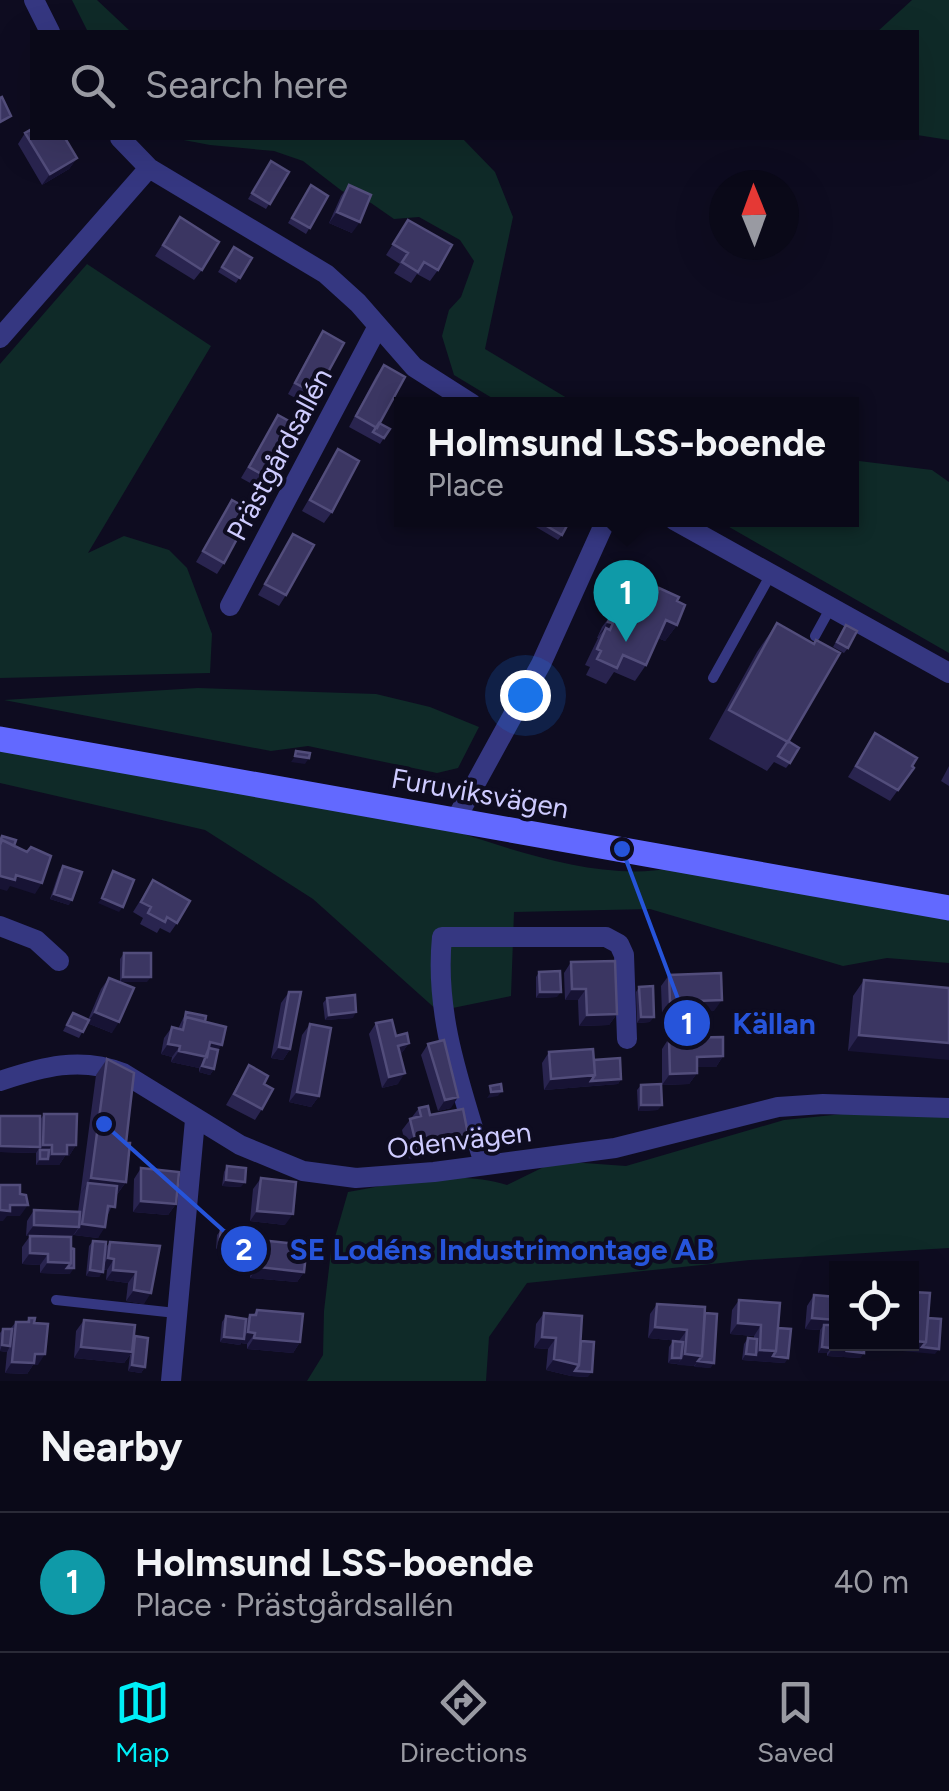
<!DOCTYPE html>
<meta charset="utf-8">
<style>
:root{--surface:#0a0918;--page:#181725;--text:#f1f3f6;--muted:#999aa2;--line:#2a2a37;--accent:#00eef6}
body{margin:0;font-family:Figtree,sans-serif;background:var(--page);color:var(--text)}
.controls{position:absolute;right:30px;bottom:30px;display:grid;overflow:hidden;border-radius:0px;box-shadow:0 10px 40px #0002}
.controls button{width:90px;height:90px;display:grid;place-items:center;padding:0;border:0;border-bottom:2px solid var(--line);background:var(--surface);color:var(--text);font:50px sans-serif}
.compass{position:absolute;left:709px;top:170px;width:90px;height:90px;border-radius:50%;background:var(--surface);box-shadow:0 10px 40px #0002;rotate:359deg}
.you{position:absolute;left:525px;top:695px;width:35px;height:35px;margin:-25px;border:8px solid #fff;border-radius:50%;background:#1a73e8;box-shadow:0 0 0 15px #1a73e833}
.badge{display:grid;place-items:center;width:65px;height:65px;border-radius:50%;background:var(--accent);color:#fff;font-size:32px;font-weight:700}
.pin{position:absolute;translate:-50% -82px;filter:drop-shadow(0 2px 5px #0008)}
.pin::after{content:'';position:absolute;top:52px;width:35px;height:30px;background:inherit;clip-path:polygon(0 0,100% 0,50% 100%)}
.popup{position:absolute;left:394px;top:397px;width:465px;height:130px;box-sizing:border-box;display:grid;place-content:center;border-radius:0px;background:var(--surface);filter:drop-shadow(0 2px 8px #0005);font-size:32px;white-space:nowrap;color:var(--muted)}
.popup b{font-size:38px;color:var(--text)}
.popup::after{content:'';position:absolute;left:50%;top:100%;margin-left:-20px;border:20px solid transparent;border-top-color:var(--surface)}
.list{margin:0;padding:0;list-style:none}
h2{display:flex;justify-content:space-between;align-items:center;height:130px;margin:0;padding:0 40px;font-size:42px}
h2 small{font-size:32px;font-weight:400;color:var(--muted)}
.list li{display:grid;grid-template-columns:65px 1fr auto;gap:30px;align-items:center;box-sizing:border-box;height:140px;padding:0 40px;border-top:2px solid var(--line)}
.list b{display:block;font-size:38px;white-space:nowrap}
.list p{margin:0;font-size:32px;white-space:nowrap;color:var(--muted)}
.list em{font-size:32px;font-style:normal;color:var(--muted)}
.icon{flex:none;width:55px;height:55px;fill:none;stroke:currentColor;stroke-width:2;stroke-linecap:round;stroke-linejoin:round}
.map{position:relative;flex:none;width:949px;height:1381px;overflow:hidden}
.search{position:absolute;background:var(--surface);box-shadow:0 10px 40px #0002;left:30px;right:30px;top:30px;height:110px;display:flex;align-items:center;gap:25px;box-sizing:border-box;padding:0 35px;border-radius:0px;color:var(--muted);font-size:38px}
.sheet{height:270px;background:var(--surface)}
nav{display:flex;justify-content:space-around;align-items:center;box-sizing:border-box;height:140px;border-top:2px solid var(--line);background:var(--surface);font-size:28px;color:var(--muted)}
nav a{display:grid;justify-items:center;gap:5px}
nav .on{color:var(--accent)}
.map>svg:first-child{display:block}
.green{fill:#0f2a28}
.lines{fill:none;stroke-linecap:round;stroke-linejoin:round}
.service{stroke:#353781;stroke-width:10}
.minor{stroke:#353781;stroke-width:20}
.secondary{stroke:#6269ff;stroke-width:25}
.wall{fill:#29244f}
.shaded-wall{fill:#171334}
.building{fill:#3b3662;stroke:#524d7b;stroke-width:2.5}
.labels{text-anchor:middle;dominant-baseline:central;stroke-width:8;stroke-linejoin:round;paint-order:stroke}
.street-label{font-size:28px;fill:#cecbff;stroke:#0e0c20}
.leader{fill:none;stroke:#2654da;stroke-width:4}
.callout-dot{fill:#2654da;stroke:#0e0c20;stroke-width:4}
.mark-label{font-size:30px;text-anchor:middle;font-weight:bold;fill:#fff}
.callout-label{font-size:30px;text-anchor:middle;font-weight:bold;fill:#2654da;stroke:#0e0c20;stroke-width:8;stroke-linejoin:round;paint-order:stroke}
</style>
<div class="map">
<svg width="949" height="1381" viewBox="0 0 949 1381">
<rect width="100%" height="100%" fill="#0e0c20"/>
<!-- green -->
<path class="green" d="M72,0H97L131,32H88Z
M912,0H949V140L917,135L916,32H877Z
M173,138H462L495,172L513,217L485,349L577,404H502L454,375L442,336L449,310L461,297L474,261L460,240L419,217L394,219L371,203L342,191L303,161L274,151L210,145Z
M87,264L211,346L88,553L124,536L169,550L187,568L212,634L210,673L0,678V364Z
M851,460L932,470L949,482V653L717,520H851Z
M198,688L376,694L430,707L479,727L458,768L437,773L308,746L271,751L4,700Z
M0,750L461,833C524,854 606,881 672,868L949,917V963L887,958L843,966L650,909L514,912L511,996L438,1011L313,899L205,830L0,783Z
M843,1114L949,1116V1248L750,1260L527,1283L489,1337L486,1381H307L323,1355L324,1311L331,1251L348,1192C398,1183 458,1169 507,1185L556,1161L626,1166L784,1120Z"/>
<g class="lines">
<!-- service -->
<path class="service" d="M815,636L831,607
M713,678L771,574
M56,1300L176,1313"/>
<!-- minor -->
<path class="minor" d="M34,0L50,32
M120,138L149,168L326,274L358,303L414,367L472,404
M0,338L149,168
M674,520L949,673
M230,606L377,328
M456,819L541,664L606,520
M0,926L36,940L59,961
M0,1081C42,1067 80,1056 123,1073L240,1145L303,1171L356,1178L434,1172L615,1148L778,1107L823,1104L949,1108
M484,1164C462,1089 434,1017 442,937H606L619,944L624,955L627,1039
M171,1381L195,1120"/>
<!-- secondary -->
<path class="secondary" d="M0,739L949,908"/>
</g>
<!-- wall -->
<path class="wall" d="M25,133L77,158L69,169L42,185L18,144Z
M271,161L289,172L266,209L248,199Z
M311,185L328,196L306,234L288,223Z
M349,185L352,233L329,223L341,196Z
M180,217L202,270L194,280L155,256Z
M408,220L438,270L430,281L417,274L411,283L394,273L400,264L386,255Z
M234,247L252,258L236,283L218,272Z
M323,331L316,394L308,405L288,394L316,342Z
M384,365L379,423L390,429L380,444L349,427L376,376Z
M278,415L270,479L263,490L241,478Z
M338,449L332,512L324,523L302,511Z
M232,500L224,563L217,574L196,562Z
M541,520L562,535L558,540L536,527Z
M293,534L286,595L279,606L258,595Z
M621,586L627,588L656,593L659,588L677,601V625L665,641L658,638L646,665L635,681L614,672L606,684L586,675L590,667L585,665L598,638H597L602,627L614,611L618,602L613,600Z
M777,623L790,763L786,768L774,762L767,771L709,739L757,652Z
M842,631L848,648L844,653L833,647Z
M875,733L914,768L890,801L848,777Z
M949,766V786L941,781Z
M63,866L69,905L50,899L59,872Z
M153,880L177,923L170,933L160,928L157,933L140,924L143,918L133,912Z
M124,953L147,982H120L112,1033L87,1023L79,1038L63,1031L73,1013L88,1020L101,989L109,978L120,982V959Z
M571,962L617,1014L609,1025L579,1026L578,1000H565L564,973Z
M539,972L557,997L536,998V977Z
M669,975L714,1011L662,1013L661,986Z
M864,980L949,988L848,1051L853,996Z
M639,987L650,1022L637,1023L636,992Z
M289,992L290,1049L283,1060L271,1058L281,1003Z
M327,998L353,1018L325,1020L323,1003Z
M186,1012L205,1022L218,1050L214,1069L210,1075L199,1072V1068L171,1062L172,1057L161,1054L164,1038L172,1027L178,1029Z
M376,1023L409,1043L401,1054L398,1084L382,1088L369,1034Z
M310,1024L319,1096L311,1107L289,1102L302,1035Z
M669,1038L723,1056L716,1067H697V1073L689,1084L662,1085V1049Z
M428,1044L451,1108L438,1111L421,1055Z
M549,1052L594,1060L621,1079L618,1084L544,1090L542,1063Z
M107,1059L126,1143V1182L116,1196L98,1238L74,1235L75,1233L71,1238L70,1274L40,1273V1265L22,1264V1247L30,1236H26L27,1221L34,1210L78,1212L96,1075Z
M249,1065L264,1084L262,1109L255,1120L226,1105Z
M641,1085L658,1110L638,1111L637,1090Z
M419,1108L430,1115L468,1134L461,1145L409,1159L402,1130Z
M44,1114L76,1145L69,1156H65L59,1165H36V1153L0,1152V1116L40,1120Z
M227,1166L241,1187L222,1186L224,1172Z
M141,1168L176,1204L168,1215L133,1212L134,1179Z
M261,1178L285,1225L250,1221L253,1189Z
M221,1230L244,1252L216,1249L217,1235Z
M260,1240L304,1272L297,1282L250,1278L253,1251Z
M93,1241L106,1247L110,1242L160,1246L144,1304L126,1301L128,1283L106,1280L107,1270H103L99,1277L86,1276L89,1246Z
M814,1295L864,1353L860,1358L827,1356V1353H818L820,1330L805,1329L807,1306Z
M739,1300L778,1328L785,1363L742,1360L744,1344L748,1338L754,1339V1336L730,1334L732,1310Z
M657,1304L705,1313L714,1363L710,1368L668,1363L669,1347L673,1341H679L648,1338L650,1314Z
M257,1310L300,1342L293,1353L247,1349V1344L241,1343L240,1345L220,1342L222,1322L226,1316L246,1320L250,1315H253Z
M544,1313L581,1341L588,1377L571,1376L546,1370L548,1349L534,1348L536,1324Z
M29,1318L38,1365H33L27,1374L5,1373L7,1352L0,1351V1333L3,1329H10L16,1322H26Z
M84,1320L133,1339L135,1336L145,1367L141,1373L128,1371L130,1355L124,1363L74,1358L76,1331Z"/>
<!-- shaded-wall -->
<path class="shaded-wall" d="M77,158L69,169L42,185L50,174Z
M337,212L360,222L352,233L329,223Z
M666,620L677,625L665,641L654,636Z
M608,622L613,623L601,639L606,628L597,638Z
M295,756L309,758L305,764L291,762Z
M16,875L42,883L35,894L10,886L7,891L0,889V876Z
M54,894L72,900L69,905L50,899Z
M102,898L123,907L119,912L98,903Z
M123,977H151L147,982H120Z
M572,989H586L578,1000H565Z
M540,992H561L557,997L536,998Z
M722,1000L714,1011L662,1013L670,1002Z
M95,1012L119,1022L112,1033L87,1023Z
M356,1012L353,1018L325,1020L329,1015Z
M617,1014L609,1025L579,1026L587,1015Z
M641,1017H654L650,1022L637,1023Z
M859,1035L949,1043V1060L848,1051Z
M210,1042L222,1045L214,1056L205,1054Z
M409,1043L401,1054L391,1056L398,1046Z
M168,1044L180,1046L172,1057L161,1054Z
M279,1047L290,1049L283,1060L271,1058Z
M179,1051L207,1057L199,1068L171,1062Z
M723,1056L716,1067H689L697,1057Z
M202,1066L214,1069L210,1075L199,1072Z
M405,1073L398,1084L382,1088L389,1077Z
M697,1073L689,1084L662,1085L670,1074Z
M595,1075L621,1079L618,1084L544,1090L551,1079Z
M502,1091L498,1096L487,1098L491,1092Z
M297,1092L319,1096L311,1107L289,1102Z
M458,1097L451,1108L438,1111L445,1100Z
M641,1105H662L658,1110L638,1111Z
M468,1134L461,1145L409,1159L417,1148Z
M43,1145H52L45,1156L40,1150Z
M67,1145H76L69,1156H65L59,1165H36L40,1159H48L52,1154Z
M0,1146L40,1147L36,1153L0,1152Z
M91,1178L126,1182L114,1198L88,1183L80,1194Z
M226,1180L245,1182L241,1187L222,1186Z
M141,1201L176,1204L168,1215L133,1212Z
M10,1205H28L20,1216H7L3,1221H0V1210Z
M257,1211L293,1214L285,1225L250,1221Z
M82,1224L105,1227L98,1238L74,1235Z
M34,1225L79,1227L71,1238L26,1236Z
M219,1244L248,1247L244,1252L216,1249Z
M30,1253L48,1254L40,1265L22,1264Z
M108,1258L114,1259L107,1270L100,1269Z
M48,1262L71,1263L74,1268L70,1274L40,1273Z
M258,1267L304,1272L297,1282L250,1278Z
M90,1270L103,1272L99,1277L86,1276Z
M113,1270L136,1272L128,1283L106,1280Z
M134,1290L151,1293L144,1304L126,1301Z
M812,1318L836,1320L829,1331L824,1325L820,1330L805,1329Z
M738,1323L761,1325L754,1336L730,1334Z
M655,1327L687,1330L679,1341L648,1338Z
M248,1332L255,1333L247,1344L241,1343L240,1345L220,1342L224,1337L243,1339Z
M542,1337L556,1338L548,1349L534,1348Z
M254,1338L300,1342L293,1353L247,1349Z
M912,1341L926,1342L939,1349L935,1354L902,1351L908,1344H912Z
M895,1344H906L903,1348H893Z
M2,1345L10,1346L7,1352L0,1351Z
M835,1345L851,1346L864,1353L860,1358L827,1356Z
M81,1347L132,1352L124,1363L74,1358Z
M822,1347L831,1348L827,1353H818Z
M760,1350L776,1351L769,1362L742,1360L746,1354L756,1355Z
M35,1354H45L38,1365H33L27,1374L5,1373L12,1362Z
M685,1354L702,1356L694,1366L677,1365Z
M773,1356L788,1358L785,1363L769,1362Z
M672,1358H681L678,1364L668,1363Z
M554,1359L579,1365L592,1372L588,1377L571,1376L546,1370Z
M698,1361L714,1363L710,1368L694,1367Z
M132,1365L145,1367L141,1373L128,1371Z"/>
<!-- building -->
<path class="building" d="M2,97L11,116L0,122V98Z
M32,129V138H65L77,158L50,174L25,133Z
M271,161L289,172L270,204L252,193Z
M311,185L328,196L310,228L292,218Z
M349,185L371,195L360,222L337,212Z
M180,217L219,242L202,270L163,245Z
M408,220L452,245L438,270L424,262L418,272L402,262L408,253L393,244Z
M234,247L252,258L240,278L222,267Z
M323,331L344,343L316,394L295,383Z
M384,365L405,377L377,428L356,416Z
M278,415L298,426L270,479L249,467Z
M379,423L390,429L384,438L373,432Z
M338,449L359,461L332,512L310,500Z
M232,500L252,511L224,563L203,551Z
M541,520H570L562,535L540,522Z
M293,534L314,545L286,595L265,584Z
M639,585L657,593L659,588L679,597L677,601L685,605L677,625L666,620L646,665L623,655L617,668L597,659L601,651L597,649L606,628L610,630L613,623L608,622L613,611L617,613L629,586L637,589Z
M621,586L627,588L621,596L617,595Z
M777,623L814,644L816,640L840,653L788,742L729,710Z
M846,625L857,631L848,648L837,642Z
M875,733L917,758L912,766L914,768L898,790L856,766Z
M788,741L799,748L790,763L778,756Z
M296,751L310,753L309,758L295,756Z
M2,836L16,840L14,846L2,840L0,842Z
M2,840L27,852L31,847L51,856L42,883L16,875L15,880L0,876V845Z
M63,866L82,872L72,900L54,894Z
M113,871L134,880L123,907L102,898Z
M153,880L190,901L177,923L167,917L165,922L148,913L151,907L141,902Z
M124,953H151V977H123Z
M615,961L617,1014L587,1015L586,989H572L571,962Z
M560,971L561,992H540L539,972Z
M721,973L722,1000L670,1002L669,975Z
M109,978L134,988L119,1022L95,1012Z
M864,980L949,988V1043L859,1035Z
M653,986L654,1017H641L639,987Z
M289,992H301L290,1049L279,1047Z
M355,995L356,1012L329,1015L327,998Z
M186,1012L206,1016L205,1022L186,1017L185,1018Z
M73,1013L89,1020L83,1032L67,1025Z
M186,1017L226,1027L222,1045L210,1042L207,1057L179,1051L180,1046L168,1044L172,1027L183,1030Z
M392,1020L396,1036L407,1033L409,1043L398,1046L405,1073L389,1077L376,1023Z
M310,1024L331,1028L319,1096L297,1092Z
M723,1037V1056L697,1057V1073L670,1074L669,1038Z
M444,1040L458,1097L445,1100L428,1044Z
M209,1048L218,1050L214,1069L202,1066Z
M593,1049L595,1075L551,1079L549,1052Z
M620,1058L621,1079L591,1081L595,1075L594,1060Z
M107,1059L134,1073L126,1143H130L126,1182L91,1178Z
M249,1065L268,1076L264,1084L273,1089L262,1109L234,1094Z
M501,1084L502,1091L491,1092L490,1086Z
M661,1084L662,1105H641V1085Z
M428,1106L430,1115L463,1109L468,1134L417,1148L410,1119L421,1116L419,1108Z
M44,1114H77L76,1145H67V1154H52V1145H43Z
M0,1116H40V1147L0,1146Z
M40,1150H49L48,1159H40Z
M227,1166L246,1168L245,1182L226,1180Z
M141,1168L179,1172L176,1204L141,1201Z
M261,1178L296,1182L293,1214L257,1211Z
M88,1183L117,1186L115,1207L108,1206L105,1227L82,1224Z
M0,1185H20V1194L26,1195L28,1205H10V1211L0,1210Z
M34,1210L80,1212L79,1227L34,1225Z
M221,1230L249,1233L248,1247L219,1244Z
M30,1236L71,1237V1263L48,1262V1254L30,1253Z
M260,1240L307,1245L304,1272L258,1267Z
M93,1241L106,1242L103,1272L90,1270Z
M110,1242L160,1246L151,1293L134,1290L136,1272L113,1270L114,1259L108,1258Z
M71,1248L74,1249V1268H67L71,1263Z
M912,1292L930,1293L926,1342L912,1341Z
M814,1295L836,1297V1320L812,1318Z
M739,1300L780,1303L776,1351L760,1350L761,1325L738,1323Z
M657,1304L705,1307L702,1356L685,1354L687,1330L655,1327Z
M257,1310L303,1314L300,1342L254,1338L255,1333L248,1332L250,1315H256Z
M544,1313L582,1316L579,1365L554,1359L556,1338L542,1337Z
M705,1313L717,1314L714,1363L698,1361L702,1356Z
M226,1316L246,1319L244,1339L224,1337Z
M29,1318H35L34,1323L48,1324L45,1354H35L34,1363L12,1362L16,1322H29Z
M928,1318L941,1319L939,1349L922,1347L926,1342Z
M84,1320L135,1325L132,1352L81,1347Z
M836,1324V1344H851V1346L835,1345Z
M824,1325H833L831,1348L822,1347Z
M778,1328L791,1329L788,1358L773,1356L776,1351Z
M3,1329H12L10,1346L2,1345Z
M135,1336L148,1338L145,1367L132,1365Z
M748,1338L757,1339L756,1355L746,1354Z
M581,1341L594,1342L592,1372L575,1371L579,1365Z
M673,1341L683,1342L681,1358H672Z
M851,1344H864V1353L847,1351Z"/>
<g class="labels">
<!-- street labels -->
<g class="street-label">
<text transform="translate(279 454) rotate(-62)">Prästgårdsallén</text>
<text transform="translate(480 793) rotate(10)">Furuviksvägen</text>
<text transform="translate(459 1140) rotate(-7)">Odenvägen</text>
</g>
</g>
<!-- callouts -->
<path class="leader" d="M622 849L687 1023M104 1124L244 1249"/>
<g class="callout-dot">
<circle cx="622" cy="849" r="10"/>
<circle cx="104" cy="1124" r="10"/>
<circle cx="687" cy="1023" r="25"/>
<circle cx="244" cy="1249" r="25"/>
</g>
<g class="mark-label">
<text x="687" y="1034">1</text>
<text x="244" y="1260">2</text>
</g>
<g class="callout-label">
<text x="774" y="1034">Källan</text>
<text x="502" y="1260">SE Lodéns Industrimontage AB</text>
</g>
</svg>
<div class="controls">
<button><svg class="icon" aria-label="locate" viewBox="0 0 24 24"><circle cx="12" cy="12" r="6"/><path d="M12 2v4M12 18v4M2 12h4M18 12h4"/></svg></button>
</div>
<svg class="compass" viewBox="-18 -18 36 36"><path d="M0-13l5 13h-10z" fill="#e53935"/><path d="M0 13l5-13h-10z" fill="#999aa2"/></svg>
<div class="you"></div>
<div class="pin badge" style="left:626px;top:642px;background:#0f9aa8">1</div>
<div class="popup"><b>Holmsund LSS-boende</b>Place</div>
<div class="search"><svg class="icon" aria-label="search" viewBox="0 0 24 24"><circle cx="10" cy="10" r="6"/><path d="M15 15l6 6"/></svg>Search here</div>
</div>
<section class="sheet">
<h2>Nearby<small></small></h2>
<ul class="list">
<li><span class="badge" style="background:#0f9aa8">1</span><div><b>Holmsund LSS-boende</b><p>Place · Prästgårdsallén</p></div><em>40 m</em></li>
</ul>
</section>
<nav>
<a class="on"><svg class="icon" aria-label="map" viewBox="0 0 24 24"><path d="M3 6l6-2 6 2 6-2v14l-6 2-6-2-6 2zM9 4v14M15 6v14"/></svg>Map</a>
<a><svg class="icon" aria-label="directions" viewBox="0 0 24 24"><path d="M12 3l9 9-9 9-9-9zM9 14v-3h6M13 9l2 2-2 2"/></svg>Directions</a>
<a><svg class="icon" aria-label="saved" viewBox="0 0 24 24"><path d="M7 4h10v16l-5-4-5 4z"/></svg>Saved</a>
</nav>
